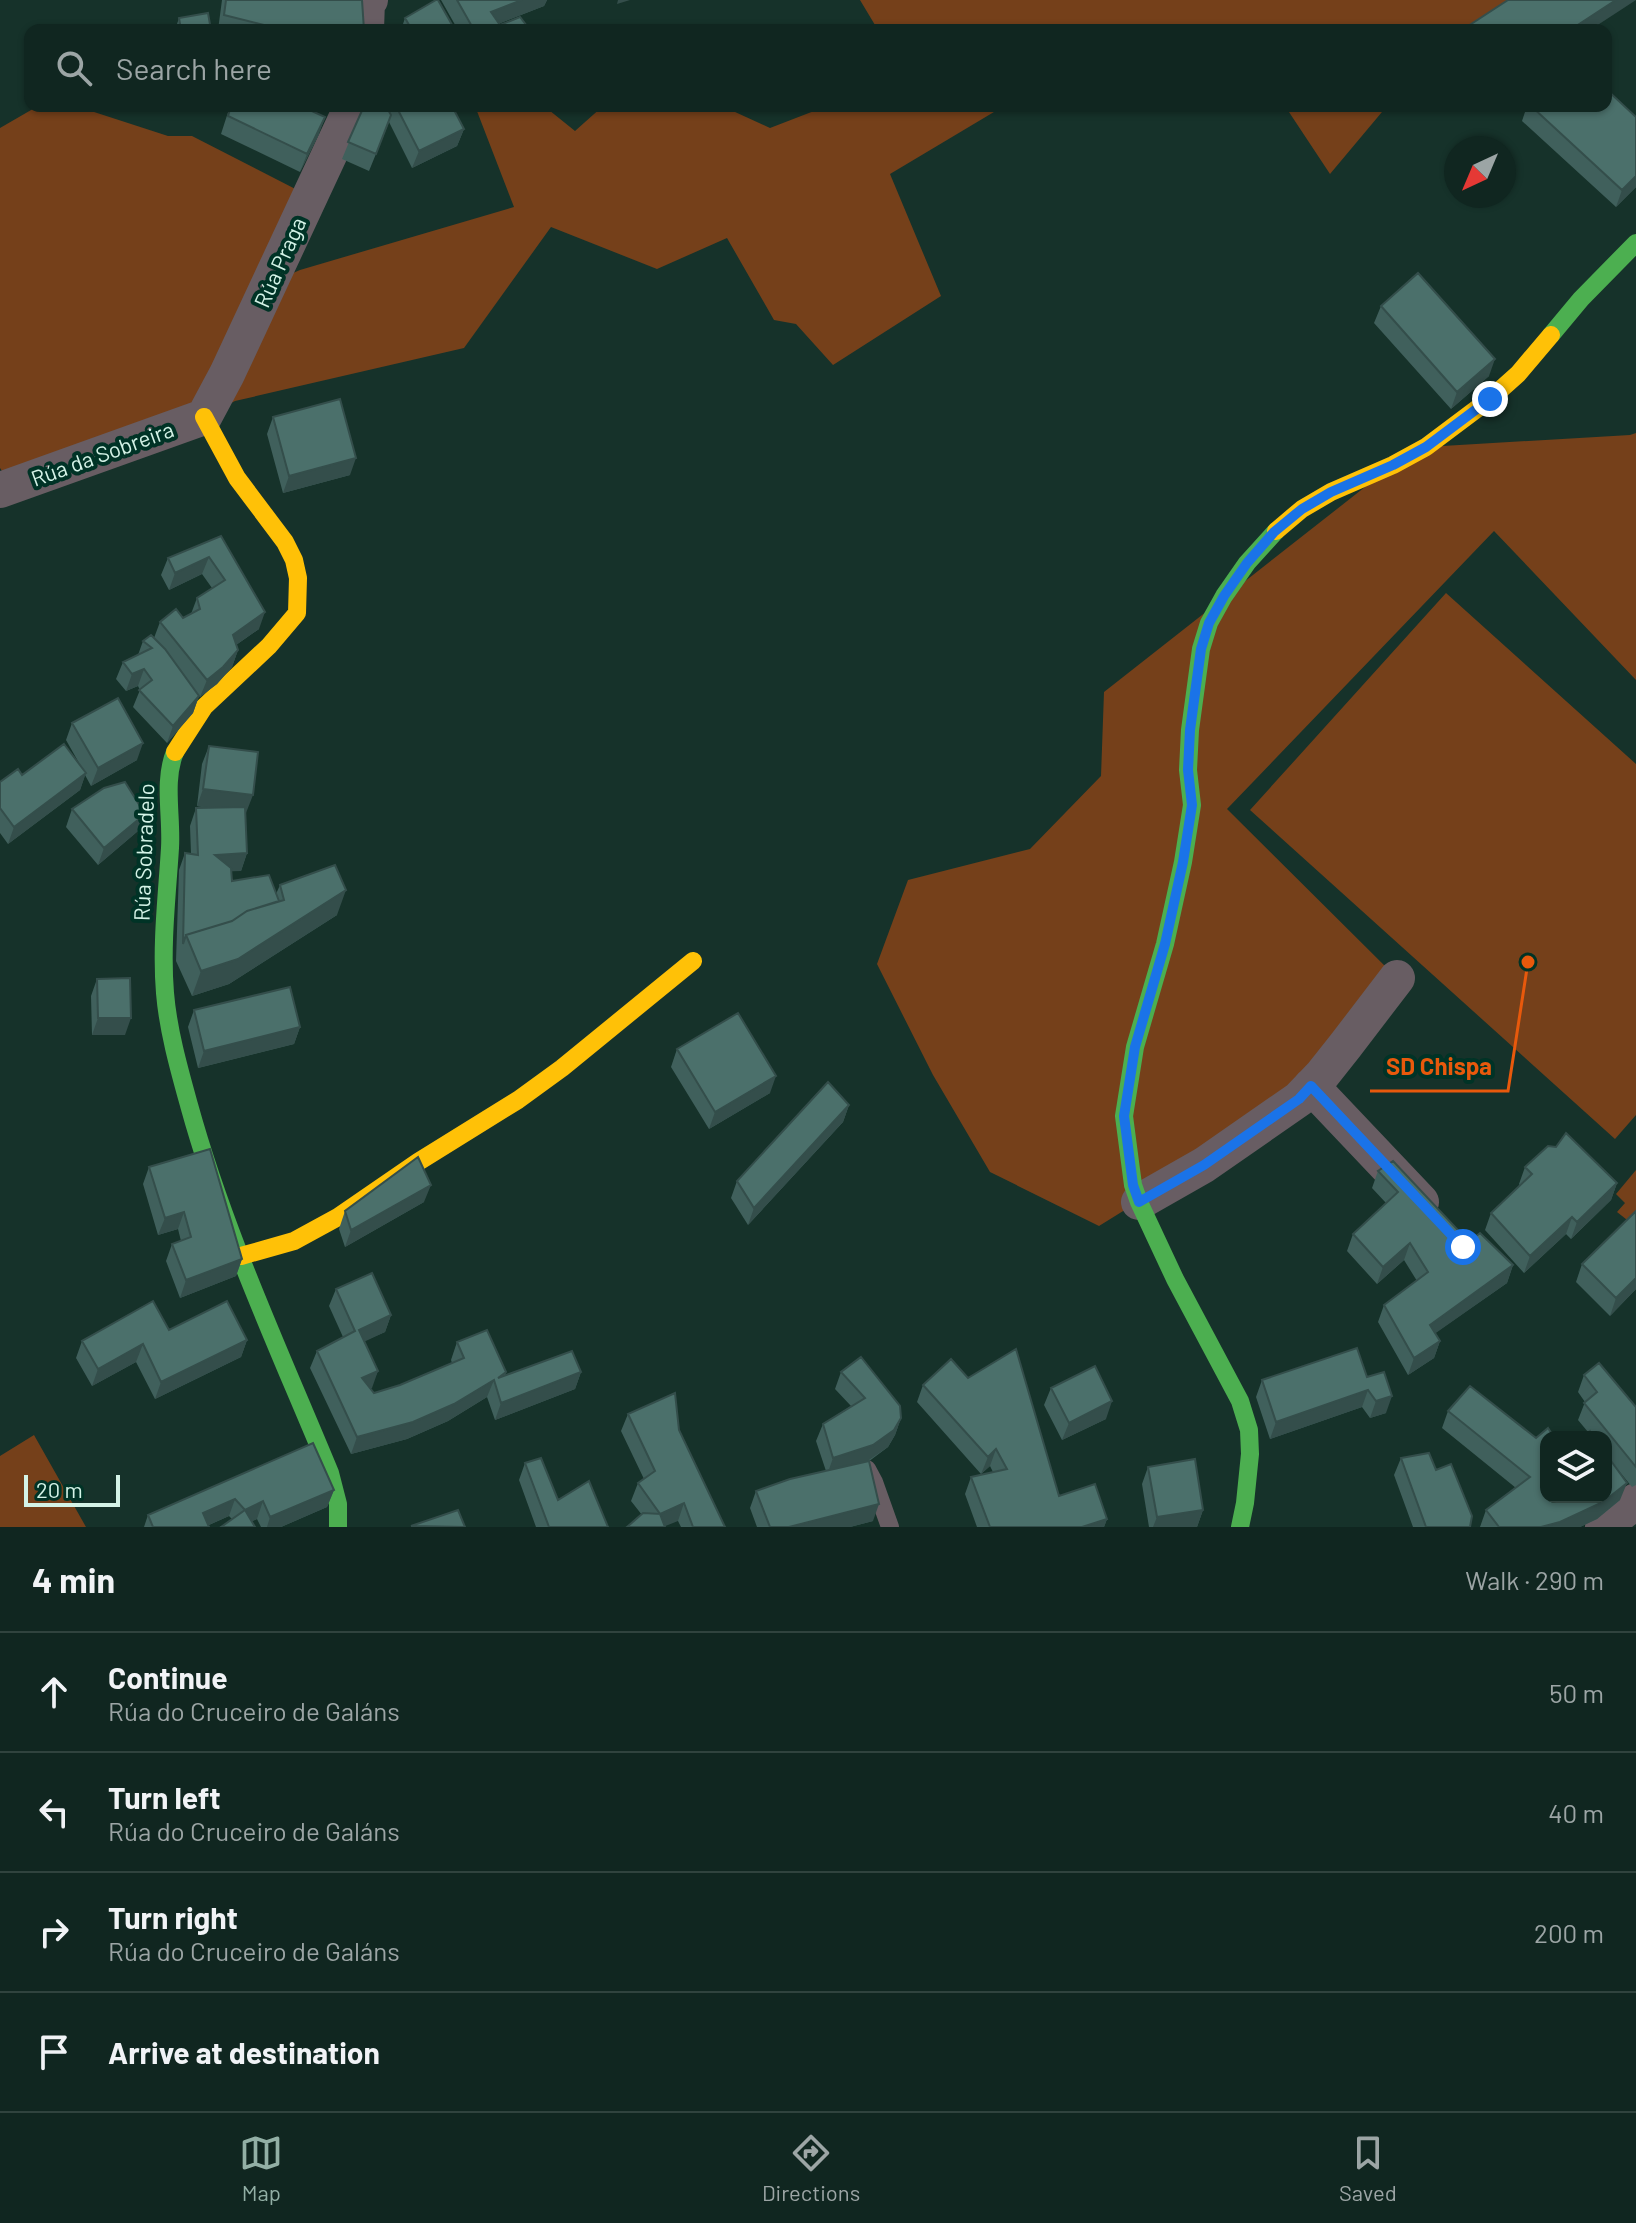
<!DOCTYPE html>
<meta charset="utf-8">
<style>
:root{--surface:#102620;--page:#192e29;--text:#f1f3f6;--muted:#9ca5a5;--line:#30433e;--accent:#92afa5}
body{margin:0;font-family:Barlow,sans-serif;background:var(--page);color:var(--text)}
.controls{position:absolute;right:24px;bottom:24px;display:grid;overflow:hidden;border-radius:16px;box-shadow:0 2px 6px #0004}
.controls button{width:72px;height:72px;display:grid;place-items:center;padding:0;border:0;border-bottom:2px solid var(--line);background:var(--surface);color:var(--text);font:40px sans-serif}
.compass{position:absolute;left:1444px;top:136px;width:72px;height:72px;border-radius:50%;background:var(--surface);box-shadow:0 2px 6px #0004;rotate:224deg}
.scale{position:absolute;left:24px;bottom:20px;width:96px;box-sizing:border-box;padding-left:8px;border:4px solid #d4f3e7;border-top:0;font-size:22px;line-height:28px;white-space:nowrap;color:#d4f3e7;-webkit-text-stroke:6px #003326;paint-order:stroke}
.stop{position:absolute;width:24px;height:24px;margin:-18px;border:6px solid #1a73e8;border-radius:50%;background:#fff}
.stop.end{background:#1a73e8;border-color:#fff;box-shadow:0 2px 8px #0008}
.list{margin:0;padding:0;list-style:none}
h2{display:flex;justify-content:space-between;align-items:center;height:104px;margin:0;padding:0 32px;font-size:34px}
h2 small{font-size:26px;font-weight:400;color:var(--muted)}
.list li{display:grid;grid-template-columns:52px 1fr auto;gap:24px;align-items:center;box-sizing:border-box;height:120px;padding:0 32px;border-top:2px solid var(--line)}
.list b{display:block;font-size:30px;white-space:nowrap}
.list p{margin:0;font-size:26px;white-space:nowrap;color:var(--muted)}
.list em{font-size:26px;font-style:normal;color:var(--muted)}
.icon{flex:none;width:44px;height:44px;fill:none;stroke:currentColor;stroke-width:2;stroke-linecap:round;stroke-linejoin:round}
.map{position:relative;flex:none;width:1636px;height:1527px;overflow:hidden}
.search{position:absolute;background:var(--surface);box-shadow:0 2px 6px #0004;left:24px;right:24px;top:24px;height:88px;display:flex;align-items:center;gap:20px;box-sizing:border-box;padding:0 28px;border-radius:16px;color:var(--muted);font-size:30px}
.sheet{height:584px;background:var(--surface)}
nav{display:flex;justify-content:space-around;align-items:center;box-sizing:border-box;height:112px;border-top:2px solid var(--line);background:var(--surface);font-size:22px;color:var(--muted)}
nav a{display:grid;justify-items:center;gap:4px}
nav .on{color:var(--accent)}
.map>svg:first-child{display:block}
.green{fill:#75401a}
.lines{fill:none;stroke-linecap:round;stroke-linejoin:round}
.lane{stroke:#685d63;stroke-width:18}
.street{stroke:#685d63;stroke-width:36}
.fast{stroke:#4caf50;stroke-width:18}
.slow{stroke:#ffc107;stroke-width:18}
.wall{fill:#40605c}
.shaded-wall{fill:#344e4b}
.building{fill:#4b706b;stroke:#344e4b;stroke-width:2}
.route{stroke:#1a73e8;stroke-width:10}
.labels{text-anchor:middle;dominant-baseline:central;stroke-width:8;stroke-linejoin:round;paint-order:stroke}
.street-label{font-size:22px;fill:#d4f3e7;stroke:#003326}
.leader{fill:none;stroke:#e8590c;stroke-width:3}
.callout-dot{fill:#e8590c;stroke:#003326;stroke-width:3}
.callout-label{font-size:24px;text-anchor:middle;font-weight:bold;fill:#e8590c;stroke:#003326;stroke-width:8;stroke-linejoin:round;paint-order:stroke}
</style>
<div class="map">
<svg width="1636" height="1527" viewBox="0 0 1636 1527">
<rect width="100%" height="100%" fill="#16322a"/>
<!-- green -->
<path class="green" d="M860,0H1510L1465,30H878Z
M38,106H62L91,111L168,136H192L309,196L270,283L300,270L514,207L475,106H544L575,131L603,106H722L770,128L827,106H1004L890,174L941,296L833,365L796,324L774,320L727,238L657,269L551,227L464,348L235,401L204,417L12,486L0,468V128Z
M1285,106H1387L1330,174Z
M1636,433V680L1494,531L1227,809L1397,978L1345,1046L1128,1208L1099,1226L990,1172L933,1075L877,964L908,880L1030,849L1101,776L1104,692L1393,465L1426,447L1630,435Z
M1446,593L1636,764V1115L1615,1139L1250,810Z
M1636,1170V1227L1617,1212L1625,1203L1616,1194Z
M34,1435L86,1527H0V1456Z"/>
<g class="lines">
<!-- lane -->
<path class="lane" d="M857,1472L867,1469L874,1482L890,1527"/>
<!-- street -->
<path class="street" d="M366,30L367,1L370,0
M0,490L204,417L227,374L352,106
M1311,1086L1421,1202
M1139,1202L1204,1165L1299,1099L1322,1075L1345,1046L1397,978
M1603,1527L1636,1501"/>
<!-- fast -->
<path class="fast" d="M1551,335L1581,299L1636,243
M175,752C163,781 172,816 170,848C167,896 161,945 165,993C168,1030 179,1069 189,1105C224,1232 280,1352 330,1473L338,1504V1527
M1240,1527L1245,1503L1250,1454L1249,1430L1240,1401L1175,1279L1139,1202L1133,1185L1124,1116L1135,1047L1165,944L1183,862L1192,805L1188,770L1190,730L1201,649L1209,623L1224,596L1247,563L1276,531"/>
<!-- slow -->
<path class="slow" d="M1276,531L1302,509L1331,492L1393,465L1426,447L1490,399L1518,374L1551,335
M175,752L204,707L269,646L297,613L298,578L294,560L285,542L237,478L204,417
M241,1256L294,1241L338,1217L418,1162L518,1100L562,1068L693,961"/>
</g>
<!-- wall -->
<path class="wall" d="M222,0H362L364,30H218Z
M441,0H547L544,6L498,24L500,25L530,30H458Z
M179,18L211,30H175Z
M405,18L455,30H401Z
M230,106H301L319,134L300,172L221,134Z
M364,106H452L464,129L457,146L412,168L389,122L369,171L342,159Z
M1527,106H1606L1636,187L1616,207L1522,121Z
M1381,306L1489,376L1451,409L1374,323Z
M273,417L350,475L283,493L267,434Z
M221,536L259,629L236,645L238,650L232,667L217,684L200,697L193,688L199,696L193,713L167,743L133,707L140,690L138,686L126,691L116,679L123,662L138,655L143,641L154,638L160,622L183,618L191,614L197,598L212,588L202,574L169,590L161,575L168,558Z
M72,723L137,760L91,786L85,775L80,790L8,844L0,833V782L22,775L79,763L66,740Z
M209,746L246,813L245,812L247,853L241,871H232V881L276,894L280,885L337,915L229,984L192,996L176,961L179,870L185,853L191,854L190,826L196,808H209L197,806L202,764Z
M72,809L138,831L98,865L66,827Z
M97,979L125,1035H92L91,996Z
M194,1010L300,1027L294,1044L198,1068L188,1027Z
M677,1049L770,1093L709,1129L671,1067Z
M849,1105L843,1122L748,1225L731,1198L737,1181Z
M149,1167L242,1259L236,1276L180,1298L166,1261L172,1244L181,1241L178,1229L158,1235L143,1184Z
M1525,1167L1617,1183L1611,1200L1571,1239L1566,1234L1524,1273L1485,1230L1491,1213L1520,1186L1519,1184Z
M1378,1171L1469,1242L1513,1265L1507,1283L1435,1333L1440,1341L1434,1358L1408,1375L1378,1322L1384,1305L1417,1281L1404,1260L1377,1284L1347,1251L1353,1234L1386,1203L1372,1188Z
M424,1202L345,1247L339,1229L345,1211Z
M1582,1264L1636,1289L1610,1316L1576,1282Z
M336,1289L391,1315L385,1332L364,1341L378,1371L370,1388L374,1393L400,1385L452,1363L451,1360L457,1342L506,1372L505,1376L581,1372L575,1389L495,1420L487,1397L448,1421L407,1439L351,1454L310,1368L317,1351L343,1337L329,1306Z
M169,1330L247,1340L241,1357L155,1399L136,1362L92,1386L76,1358L82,1341Z
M841,1372L901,1418L895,1435L888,1447L868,1462L873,1521L850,1527H757L750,1508L756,1491L826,1471L816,1441L823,1424L851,1406L835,1389Z
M1584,1375L1636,1407V1485L1632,1487L1610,1460L1620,1500L1597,1519L1580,1527H1480L1486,1510L1516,1488L1442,1428L1448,1411L1536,1438L1546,1437L1606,1497V1437H1582L1588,1432L1578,1420L1585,1402L1578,1392Z
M1367,1377L1386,1413L1370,1418L1362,1407L1270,1439L1256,1397L1262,1380Z
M923,1385L1059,1496L1107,1519L1104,1527H977L965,1494L971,1477L993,1472L990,1466L981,1474L917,1402Z
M1051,1388L1106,1419L1062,1440L1044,1405Z
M628,1414L679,1430L725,1527H681L678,1521L642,1515L631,1501L638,1483L644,1479L621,1431Z
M313,1443L334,1490L327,1507L281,1527H261L257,1519L252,1521L232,1519L229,1516L209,1525V1527H144L148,1515Z
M1401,1458L1436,1470L1470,1527H1413L1394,1475Z
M525,1463L558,1500L608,1527H536L519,1480Z
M1148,1467L1203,1510L1197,1527H1149L1142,1484Z"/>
<!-- shaded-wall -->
<path class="shaded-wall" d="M522,0H547L544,6L485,29L491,12Z
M618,0H630L617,4Z
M1616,0H1636L1590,30H1570Z
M325,117L319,134L300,172L307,154Z
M464,129L457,146L412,168L419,151Z
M1636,176V187L1616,207L1622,190Z
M1495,359L1489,376L1451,409L1457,392Z
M356,458L350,475L283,493L289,476Z
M209,557L202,574L169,590L175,573Z
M265,612L259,629L226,652L233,635Z
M238,650L232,667L217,684L200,697L207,680Z
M144,669L138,686L126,691L132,674Z
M199,696L193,713L167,743L173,726Z
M143,743L137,760L91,786L98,768Z
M86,773L80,790L8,844L14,827Z
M203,789L253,795L246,813L197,806Z
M145,814L138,831L98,865L104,848Z
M247,853L241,871L208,872L215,855Z
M346,890L337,915L229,984L192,996L201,971Z
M98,1018H131L125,1035H92Z
M300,1027L294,1044L198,1068L204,1051Z
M776,1076L770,1093L709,1129L715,1112Z
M849,1105L843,1122L748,1225L754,1208Z
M1617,1183L1611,1200L1571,1239L1577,1222Z
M431,1185L424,1202L345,1247L351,1230Z
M184,1212L178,1229L158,1235L165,1218Z
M1572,1217L1566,1234L1524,1273L1530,1256Z
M1410,1243L1404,1260L1377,1284L1383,1267Z
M242,1259L236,1276L180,1298L186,1280Z
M1513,1265L1507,1283L1423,1342L1430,1325Z
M1636,1278V1289L1610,1316L1616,1298Z
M391,1315L385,1332L353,1347L359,1330Z
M247,1340L241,1357L155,1399L161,1382Z
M1440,1341L1434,1358L1408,1375L1414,1358Z
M143,1344L136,1362L92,1386L98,1369Z
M378,1371L372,1388L356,1395L362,1378Z
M581,1372L575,1389L495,1420L501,1403Z
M494,1380L487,1397L448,1421L407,1439L351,1454L357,1437Z
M1368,1390L1362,1407L1270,1439L1276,1422Z
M1392,1396L1386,1413L1370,1418L1376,1401Z
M1112,1401L1106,1419L1062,1440L1069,1423Z
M901,1418L895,1435L888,1447L866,1462L827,1475L833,1458Z
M996,1449L990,1466L981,1474L988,1457Z
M1627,1483L1620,1500L1597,1519L1580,1527H1541Z
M334,1490L327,1507L281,1527H267L270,1517Z
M235,1499L229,1516L204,1527L203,1513Z
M263,1501L257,1519L239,1527L245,1510Z
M684,1503L678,1521L663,1527L660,1514Z
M879,1504L873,1521L850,1527H789Z
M1203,1510L1197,1527H1153L1157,1517Z
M1107,1519L1104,1527H1082Z"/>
<!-- building -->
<path class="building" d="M226,0H362L364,30H284L224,15Z
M436,0H438L455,30H412L405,18Z
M457,0H522L491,12L500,25L520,17L530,30H474Z
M1508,0H1616L1570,30H1462Z
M208,13L211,30H181L179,18Z
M1606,89L1636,117V176L1622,190L1531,106H1606Z
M231,106H301L325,117L307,154L228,116Z
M364,106H386L391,115L376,154L348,142Z
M396,106H452L464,129L419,151Z
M1418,273L1495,359L1457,392L1381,306Z
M340,399L356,458L289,476L273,417Z
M221,536L265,612L233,635L238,650L223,667L207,680L160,622L176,609L183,618L200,609L197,598L225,580L209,557L175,573L168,558Z
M151,635L165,649L199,696L173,726L139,690L152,680L144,669L132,674L123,662L152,648L143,641Z
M118,698L143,743L98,768L72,723Z
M64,744L86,773L14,827L0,808V782L18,769L22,775Z
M209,746L258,752L253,795L203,789Z
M125,782L145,814L104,848L72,809L104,788Z
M245,807L247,853L215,855L231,868L232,881L269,875L279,901L247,911L232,921L186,935L183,944L185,853L198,855L196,808Z
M335,865L346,890L238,959L201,971L186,935L232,921L247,911L284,900L280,885Z
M130,978L131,1018H98L97,979Z
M290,987L300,1027L204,1051L194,1010Z
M738,1013L776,1076L715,1112L677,1049Z
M828,1082L849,1105L754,1208L737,1181Z
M1566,1133L1617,1183L1577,1222L1572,1217L1530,1256L1491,1213L1532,1174L1525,1167L1548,1146L1556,1147Z
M210,1149L242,1259L186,1280L172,1244L191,1237L184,1212L165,1218L149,1167Z
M418,1157L431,1185L351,1230L345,1211Z
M1393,1161L1469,1242L1480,1233L1513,1265L1430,1325L1440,1341L1414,1358L1384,1305L1428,1272L1410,1243L1383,1267L1353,1234L1398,1192L1378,1171Z
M1636,1211V1278L1616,1298L1582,1264Z
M372,1273L391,1315L359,1330L378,1371L362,1378L374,1393L400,1385L464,1358L457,1342L487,1330L506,1372L498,1378L572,1351L581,1372L501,1403L494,1380L454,1404L413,1422L357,1437L317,1351L355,1331L336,1289Z
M153,1301L169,1330L227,1301L247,1340L161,1382L143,1344L98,1369L82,1341Z
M1357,1348L1367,1377L1384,1372L1392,1396L1376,1401L1368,1390L1276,1422L1262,1380Z
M1016,1349L1059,1496L1095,1484L1107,1519L1082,1527H990L971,1477L1007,1469L996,1449L988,1457L923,1385L951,1359L968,1378Z
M861,1357L900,1406L901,1418L894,1430L873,1445L833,1458L823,1424L865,1398L841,1372Z
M1599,1363L1636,1407V1467L1584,1403L1597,1392L1584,1375Z
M1095,1366L1112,1401L1069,1423L1051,1388Z
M1470,1386L1536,1438L1548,1428L1554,1437H1546V1497H1606V1454L1627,1483L1603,1502L1560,1522L1541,1527H1499L1486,1510L1530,1477L1448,1411Z
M675,1393L679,1430L725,1527H693L684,1503L660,1514L665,1527H627L643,1513L660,1514L638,1483L655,1471L628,1414Z
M1590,1431L1594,1437H1582Z
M313,1443L334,1490L270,1517L263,1501L245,1510L235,1499L203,1513L209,1527H153L148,1515Z
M1429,1453L1436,1470L1451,1464L1472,1516L1470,1527H1426L1401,1458Z
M541,1458L558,1500L589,1481L608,1527H549L525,1463Z
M1195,1459L1203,1510L1157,1517L1148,1467Z
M869,1461L879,1504L789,1527H770L756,1491L790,1479Z
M245,1510L255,1527H221Z
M458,1510L465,1527L411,1526Z"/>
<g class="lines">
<!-- route -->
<path class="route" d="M1463,1247L1311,1086L1299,1099L1204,1165L1139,1202L1133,1185L1124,1116L1135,1047L1165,944L1183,862L1192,805L1188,770L1190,730L1201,649L1209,623L1224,596L1247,563L1274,532L1302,509L1331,492L1393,465L1426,447L1490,399"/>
</g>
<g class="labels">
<!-- street labels -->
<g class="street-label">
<text transform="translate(279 262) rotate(-66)">Rúa Praga</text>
<text transform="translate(102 453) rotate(-20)">Rúa da Sobreira</text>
<text transform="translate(143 852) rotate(-88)">Rúa Sobradelo</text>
</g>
</g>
<!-- callouts -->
<path class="leader" d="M1528 962L1508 1091H1370"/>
<circle class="callout-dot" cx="1528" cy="962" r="8"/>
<g class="callout-label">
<text x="1439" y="1075">SD Chispa</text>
</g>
</svg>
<div class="controls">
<button><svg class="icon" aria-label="layers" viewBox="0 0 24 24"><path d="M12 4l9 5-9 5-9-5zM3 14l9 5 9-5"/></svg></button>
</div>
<svg class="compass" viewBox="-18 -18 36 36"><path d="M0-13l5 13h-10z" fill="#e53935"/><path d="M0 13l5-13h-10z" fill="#9ca5a5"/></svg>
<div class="scale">20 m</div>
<div class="stop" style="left:1463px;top:1247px"></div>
<div class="stop end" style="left:1490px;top:399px"></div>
<div class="search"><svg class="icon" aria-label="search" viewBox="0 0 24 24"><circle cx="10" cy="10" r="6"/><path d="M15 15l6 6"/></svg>Search here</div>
</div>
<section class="sheet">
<h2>4 min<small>Walk · 290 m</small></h2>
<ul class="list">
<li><svg class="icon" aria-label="ahead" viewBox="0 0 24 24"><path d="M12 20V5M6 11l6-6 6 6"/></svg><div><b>Continue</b><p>Rúa do Cruceiro de Galáns</p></div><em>50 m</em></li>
<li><svg class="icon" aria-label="left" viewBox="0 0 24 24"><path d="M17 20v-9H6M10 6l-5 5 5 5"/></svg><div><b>Turn left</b><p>Rúa do Cruceiro de Galáns</p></div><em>40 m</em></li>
<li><svg class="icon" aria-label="right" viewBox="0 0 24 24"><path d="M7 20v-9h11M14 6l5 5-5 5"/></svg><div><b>Turn right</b><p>Rúa do Cruceiro de Galáns</p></div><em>200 m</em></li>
<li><svg class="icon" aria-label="arrive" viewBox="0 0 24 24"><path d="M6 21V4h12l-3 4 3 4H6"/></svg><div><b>Arrive at destination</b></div></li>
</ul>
</section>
<nav>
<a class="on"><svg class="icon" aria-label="map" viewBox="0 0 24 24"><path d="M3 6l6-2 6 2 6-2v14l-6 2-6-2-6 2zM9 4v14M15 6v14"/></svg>Map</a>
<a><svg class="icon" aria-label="directions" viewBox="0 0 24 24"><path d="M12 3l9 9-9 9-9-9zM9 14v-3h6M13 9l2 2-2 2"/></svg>Directions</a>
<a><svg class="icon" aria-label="saved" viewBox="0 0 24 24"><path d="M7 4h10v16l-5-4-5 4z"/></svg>Saved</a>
</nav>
